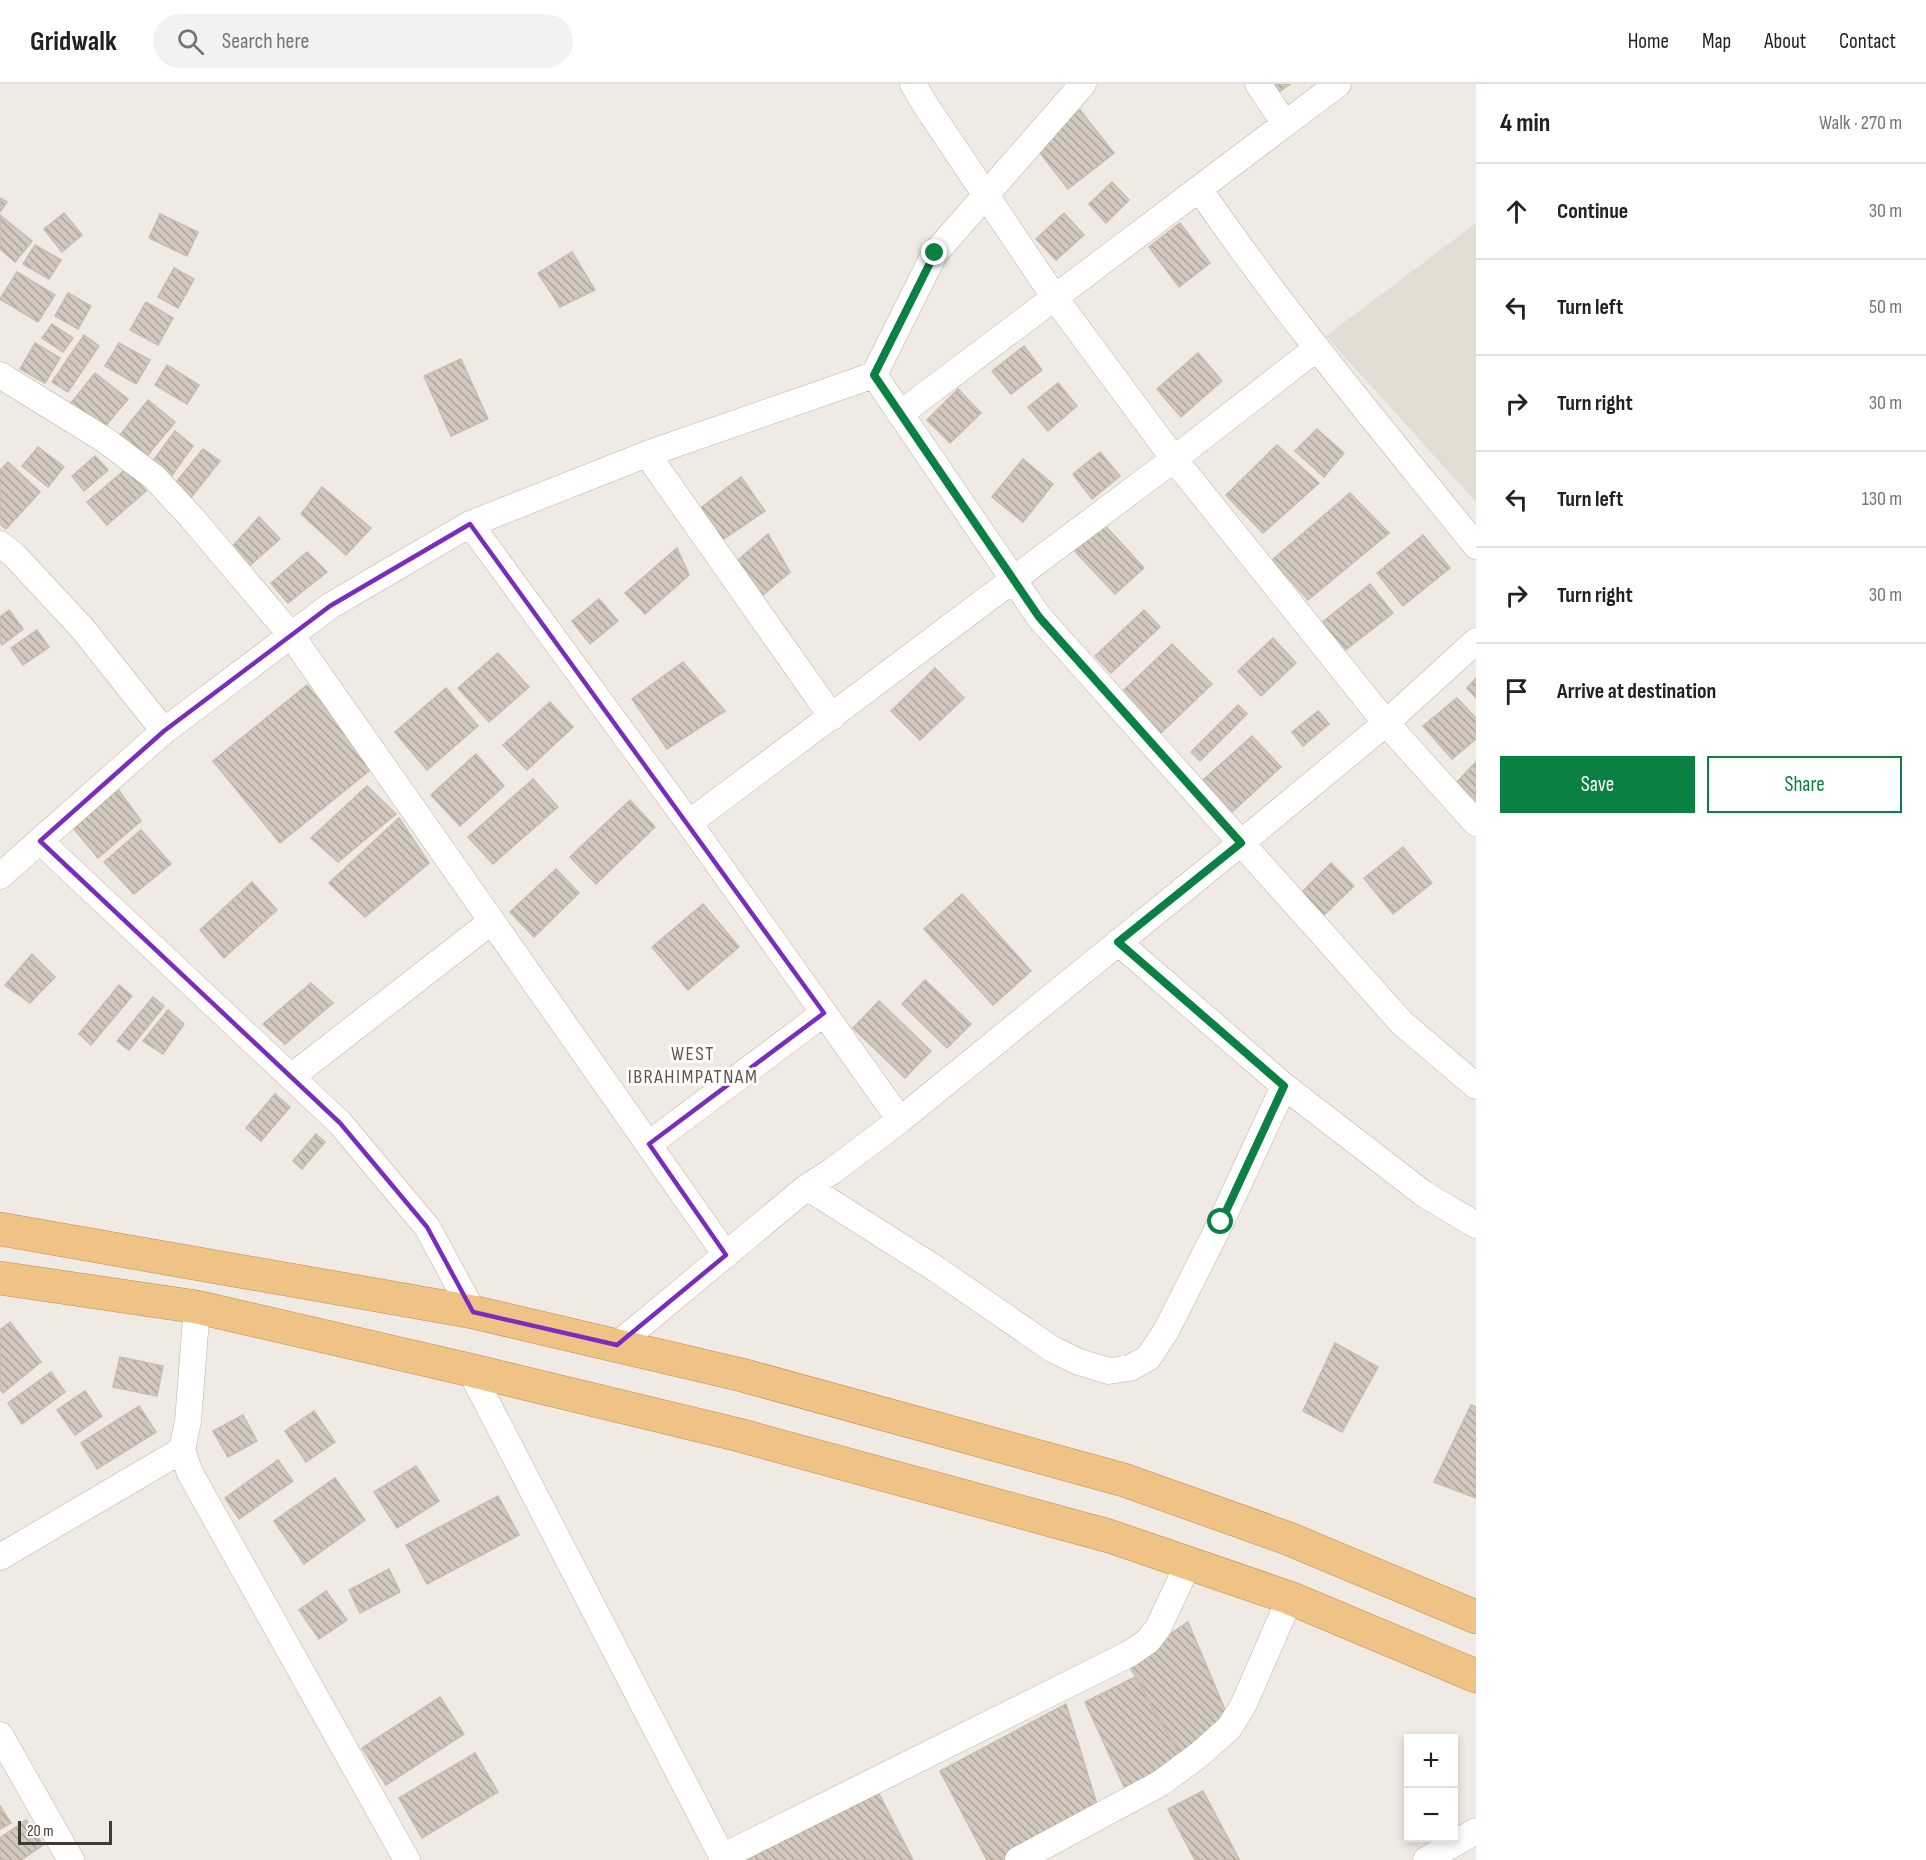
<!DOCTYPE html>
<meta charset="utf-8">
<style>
:root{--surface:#fff;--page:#f2f2f2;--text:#202124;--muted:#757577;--line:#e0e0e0;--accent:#0b8043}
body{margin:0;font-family:"Sofia Sans Condensed",sans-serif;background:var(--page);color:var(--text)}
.controls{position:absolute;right:18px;bottom:18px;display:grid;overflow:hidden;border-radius:0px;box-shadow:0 3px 9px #0003}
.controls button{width:54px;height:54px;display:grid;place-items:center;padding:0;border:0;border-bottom:2px solid var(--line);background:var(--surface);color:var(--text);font:30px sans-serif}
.scale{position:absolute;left:18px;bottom:15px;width:94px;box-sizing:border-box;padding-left:6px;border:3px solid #413a34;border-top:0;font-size:16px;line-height:21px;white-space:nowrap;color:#413a34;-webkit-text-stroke:4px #fff;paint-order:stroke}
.stop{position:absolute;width:18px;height:18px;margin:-14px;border:4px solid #0b8043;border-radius:50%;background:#fff}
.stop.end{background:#0b8043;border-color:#fff;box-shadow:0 2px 6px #0008}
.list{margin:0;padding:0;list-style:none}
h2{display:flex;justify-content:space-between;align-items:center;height:78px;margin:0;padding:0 24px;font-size:26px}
h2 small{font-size:20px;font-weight:400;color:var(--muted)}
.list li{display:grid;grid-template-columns:39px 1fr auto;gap:18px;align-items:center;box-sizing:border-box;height:96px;padding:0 24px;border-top:2px solid var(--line)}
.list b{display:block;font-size:22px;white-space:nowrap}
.list em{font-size:20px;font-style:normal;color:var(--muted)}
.actions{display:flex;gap:12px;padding:18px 24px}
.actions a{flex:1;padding:14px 0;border:2px solid var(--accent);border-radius:0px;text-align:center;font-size:21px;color:var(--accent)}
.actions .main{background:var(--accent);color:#fff}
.icon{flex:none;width:33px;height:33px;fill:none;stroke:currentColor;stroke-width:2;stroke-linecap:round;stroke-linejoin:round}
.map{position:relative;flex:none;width:1476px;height:1776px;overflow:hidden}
header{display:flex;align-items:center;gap:36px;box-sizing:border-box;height:84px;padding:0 30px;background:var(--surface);border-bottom:2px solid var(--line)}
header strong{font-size:28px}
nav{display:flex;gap:33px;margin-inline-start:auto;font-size:21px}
.search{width:420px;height:54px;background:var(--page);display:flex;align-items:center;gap:15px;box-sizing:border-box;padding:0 21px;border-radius:33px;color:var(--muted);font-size:22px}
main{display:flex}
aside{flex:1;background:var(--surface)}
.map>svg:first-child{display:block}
.residential{fill:#e3dcd2}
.building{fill:url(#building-back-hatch);stroke:#c9bcaf;stroke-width:1.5}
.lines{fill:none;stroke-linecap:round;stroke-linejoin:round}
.minor-casing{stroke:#bcb4aa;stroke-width:27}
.trunk-casing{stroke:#c98943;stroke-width:34}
.minor{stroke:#fff;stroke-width:26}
.trunk{stroke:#efc286;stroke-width:33}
.route{stroke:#0b8043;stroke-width:8}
.marked{fill:none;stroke:#7b2cbf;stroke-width:4.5;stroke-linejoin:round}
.labels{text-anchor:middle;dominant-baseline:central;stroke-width:6;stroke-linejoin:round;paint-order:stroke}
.quarter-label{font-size:20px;letter-spacing:1.5px;fill:#62574d;stroke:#fff}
</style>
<header>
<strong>Gridwalk</strong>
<div class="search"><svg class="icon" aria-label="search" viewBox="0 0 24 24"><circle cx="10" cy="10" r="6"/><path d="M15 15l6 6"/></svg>Search here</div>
<nav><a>Home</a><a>Map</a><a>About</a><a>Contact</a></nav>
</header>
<main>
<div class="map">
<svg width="1476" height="1776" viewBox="0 0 1476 1776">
<defs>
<pattern id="building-back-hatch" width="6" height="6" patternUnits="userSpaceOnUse" patternTransform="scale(1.5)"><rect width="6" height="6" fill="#d2c8bd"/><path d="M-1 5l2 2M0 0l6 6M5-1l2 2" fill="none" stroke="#aca39a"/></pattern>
</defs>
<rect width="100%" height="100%" fill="#efeae3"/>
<!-- residential -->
<path class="residential" d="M1476,139V418L1326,252Z"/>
<!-- building -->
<path class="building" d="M1273,0H1290L1279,8Z
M1080,26L1114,69L1068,105L1034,61Z
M1112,98L1129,116L1106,139L1089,120Z
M0,114L7,118L0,128Z
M64,129L82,151L62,168L44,145Z
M1064,129L1084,151L1056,176L1036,155Z
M160,130L198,148L187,172L149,154Z
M0,131L32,157L15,178L0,165Z
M1180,139L1210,179L1179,203L1149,163Z
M35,161L61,176L49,195L23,180Z
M572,168L595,206L560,223L538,189Z
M174,184L194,195L178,224L158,213Z
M17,188L55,211L38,238L0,215Z
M68,209L91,222L78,245L55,232Z
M146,218L173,234L158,261L130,246Z
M52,240L73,254L63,268L42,254Z
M84,251L99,262L68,308L52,298Z
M35,259L60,274L45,299L20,285Z
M119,259L150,276L136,300L105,282Z
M1024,262L1042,286L1011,310L992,287Z
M1198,269L1222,297L1181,333L1157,305Z
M461,275L488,335L451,352L424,292Z
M167,281L199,301L187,320L155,301Z
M95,289L128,315L103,345L71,319Z
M1058,299L1077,322L1048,347L1028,323Z
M958,305L981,329L950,359L927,336Z
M148,316L175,338L147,372L120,351Z
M1317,345L1344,369L1324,393L1295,367Z
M175,347L193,362L168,397L150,381Z
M1277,361L1319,399L1263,449L1226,411Z
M38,363L64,383L48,403L22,382Z
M203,365L220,377L190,415L174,401Z
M1100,368L1120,392L1092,415L1073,390Z
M95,372L108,386L84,407L72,392Z
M1023,375L1053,400L1023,438L992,413Z
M8,378L40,408L6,445L0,440V386Z
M127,384L146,407L107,441L87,418Z
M741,393L765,427L721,457L698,426Z
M322,403L371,444L346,471L301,430Z
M1350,409L1389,449L1308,516L1272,476Z
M259,433L280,455L248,483L230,465Z
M1101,437L1144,484L1115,510L1072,464Z
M768,450L790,488L757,516L732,481Z
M1423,451L1450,484L1403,522L1377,489Z
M677,464L689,491L645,530L625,509Z
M307,468L327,488L288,519L271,499Z
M1370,500L1393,529L1339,571L1316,543Z
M599,515L618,537L590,560L572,537Z
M9,526L23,545L2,561L0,558V533Z
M1144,526L1160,543L1111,589L1095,572Z
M37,546L49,563L23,581L11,564Z
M1273,554L1296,579L1261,612L1238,587Z
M1172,560L1212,600L1161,649L1122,608Z
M498,569L529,603L489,638L458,604Z
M683,578L725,627L667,665L632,615Z
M935,584L964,614L920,656L891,627Z
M1476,594V614L1467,604Z
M307,601L374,683L280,759L213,677Z
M446,604L478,642L427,686L395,648Z
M1457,614L1476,634V655L1452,675L1423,642Z
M550,618L573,643L527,686L503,661Z
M1238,621L1247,630L1200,677L1191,668Z
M1318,627L1329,640L1303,662L1292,648Z
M1252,652L1281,683L1232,728L1203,696Z
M476,670L504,702L460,742L431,711Z
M1476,678V717L1457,698Z
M533,695L558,723L493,780L468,753Z
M114,700L141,737L98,774L70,740Z
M367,702L396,730L338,778L311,754Z
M630,716L655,743L596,800L570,773Z
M399,734L429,779L365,833L329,799Z
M141,746L171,780L134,810L104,778Z
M1403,763L1432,799L1393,830L1364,794Z
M1331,779L1354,802L1321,834L1298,812Z
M556,785L579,809L534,853L510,828Z
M252,798L277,826L224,874L200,846Z
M962,810L1031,887L993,921L924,845Z
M703,820L739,863L688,906L652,863Z
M32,870L55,893L30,919L5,901Z
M925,896L971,940L947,964L902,920Z
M311,899L333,919L285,960L263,940Z
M119,901L132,912L91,961L79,950Z
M153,913L164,922L129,966L117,957Z
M879,917L931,967L905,994L853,944Z
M168,926L184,940L163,970L143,957Z
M275,1010L290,1023L261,1057L246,1044Z
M316,1050L325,1058L302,1085L293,1077Z
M10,1238L41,1278L3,1309L0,1305V1246Z
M1335,1259L1378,1283L1342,1348L1303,1327Z
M120,1273L163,1282L157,1312L113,1303Z
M51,1288L65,1308L22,1340L8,1319Z
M85,1307L102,1332L75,1351L57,1326Z
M1471,1321L1476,1323V1414L1434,1398Z
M139,1322L156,1348L97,1385L81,1359Z
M314,1327L335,1358L306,1378L285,1347Z
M243,1331L257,1357L228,1373L213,1347Z
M278,1376L293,1397L239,1435L225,1414Z
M416,1382L439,1417L397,1444L374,1408Z
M335,1394L365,1436L304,1480L274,1437Z
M498,1412L519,1451L427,1500L406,1461Z
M389,1485L400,1508L360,1529L349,1506Z
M326,1507L347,1536L319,1555L299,1526Z
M1188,1538L1228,1633L1182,1675L1128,1579Z
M1135,1593L1185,1681L1127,1709L1085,1618Z
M440,1613L464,1650L386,1701L362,1664Z
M1066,1620L1100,1730L1004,1776H987L940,1687Z
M475,1669L498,1708L422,1754L399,1714Z
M877,1706L913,1776H744Z
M1203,1707L1239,1775L1236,1776H1195L1168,1725Z
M0,1722L11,1739L0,1745Z
M26,1736L43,1761L21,1776H0V1754Z"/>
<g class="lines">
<!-- minor casing -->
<g class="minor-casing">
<path id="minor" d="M913,0L926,22L1055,214L1174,375L1386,639L1476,739
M1258,0L1285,40
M1200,106C1285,230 1382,345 1476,462
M0,291L105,356L154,393L192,434L291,551L726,1171
M874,291L1039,533L1402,939L1476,1002
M900,330L1338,0
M647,370L832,633
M470,440L689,739L900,1036
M0,460L14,471L82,544L164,647
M689,739L1174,375L1317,264
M40,757L340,1039L427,1143L473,1228
M0,792L164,647L330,522L470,440L647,370L874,291L935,169L1083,0
M1118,858L1284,1002L1424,1110L1476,1141
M291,993L492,837
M649,1060L824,929
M807,1103L936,1185L1052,1265L1079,1278L1109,1287L1130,1284L1148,1274L1166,1247L1221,1138L1284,1002
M197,1223L188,1337L182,1366L190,1389L407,1776
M617,1261L807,1103L831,1088L900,1036L1241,759L1386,639L1476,557
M470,1286L724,1776
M0,1473L182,1366
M0,1651L71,1776
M722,1773L1129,1570L1148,1557L1158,1544L1189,1478
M1018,1776L1161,1699L1200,1670L1229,1644L1243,1622L1290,1514
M1426,1776L1476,1747"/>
</g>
<!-- trunk casing -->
<g class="trunk-casing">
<path id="trunk" d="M0,1145L473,1228L742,1291L1124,1396L1287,1454L1476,1533
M0,1194L197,1223L470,1286L739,1351L1109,1452L1290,1514L1476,1592"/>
</g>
<!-- minor -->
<use href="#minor" class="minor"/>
<!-- trunk -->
<use href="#trunk" class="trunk"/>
</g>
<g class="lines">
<!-- route -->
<path class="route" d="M935,169L874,291L1039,533L1241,759L1118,858L1284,1002L1221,1138"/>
</g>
<!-- marked area -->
<path class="marked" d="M470,440L824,929L649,1060L726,1171L617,1261L473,1228L427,1143L340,1039L40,757L164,647L330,522Z"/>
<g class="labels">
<!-- quarter labels -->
<g class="quarter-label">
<text x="693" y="970">WEST<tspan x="693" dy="23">IBRAHIMPATNAM</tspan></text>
</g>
</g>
</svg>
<div class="controls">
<button>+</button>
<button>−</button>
</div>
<div class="scale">20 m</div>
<div class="stop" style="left:1221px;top:1138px"></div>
<div class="stop end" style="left:935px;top:169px"></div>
</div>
<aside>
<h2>4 min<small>Walk · 270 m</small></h2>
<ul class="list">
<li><svg class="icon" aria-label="ahead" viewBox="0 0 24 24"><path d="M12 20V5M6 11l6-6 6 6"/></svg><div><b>Continue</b></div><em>30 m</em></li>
<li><svg class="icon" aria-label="left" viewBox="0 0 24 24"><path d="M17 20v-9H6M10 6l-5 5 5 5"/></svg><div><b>Turn left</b></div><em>50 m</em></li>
<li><svg class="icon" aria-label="right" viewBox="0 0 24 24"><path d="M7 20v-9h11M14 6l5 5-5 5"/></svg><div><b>Turn right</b></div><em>30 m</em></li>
<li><svg class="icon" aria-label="left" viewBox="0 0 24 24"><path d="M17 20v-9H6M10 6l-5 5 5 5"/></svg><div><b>Turn left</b></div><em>130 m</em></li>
<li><svg class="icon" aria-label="right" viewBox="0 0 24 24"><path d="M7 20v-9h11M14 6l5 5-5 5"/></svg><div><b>Turn right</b></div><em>30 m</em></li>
<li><svg class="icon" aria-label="arrive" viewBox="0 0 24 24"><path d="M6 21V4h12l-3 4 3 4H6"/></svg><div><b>Arrive at destination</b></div></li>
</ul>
<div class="actions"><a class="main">Save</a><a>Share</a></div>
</aside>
</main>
